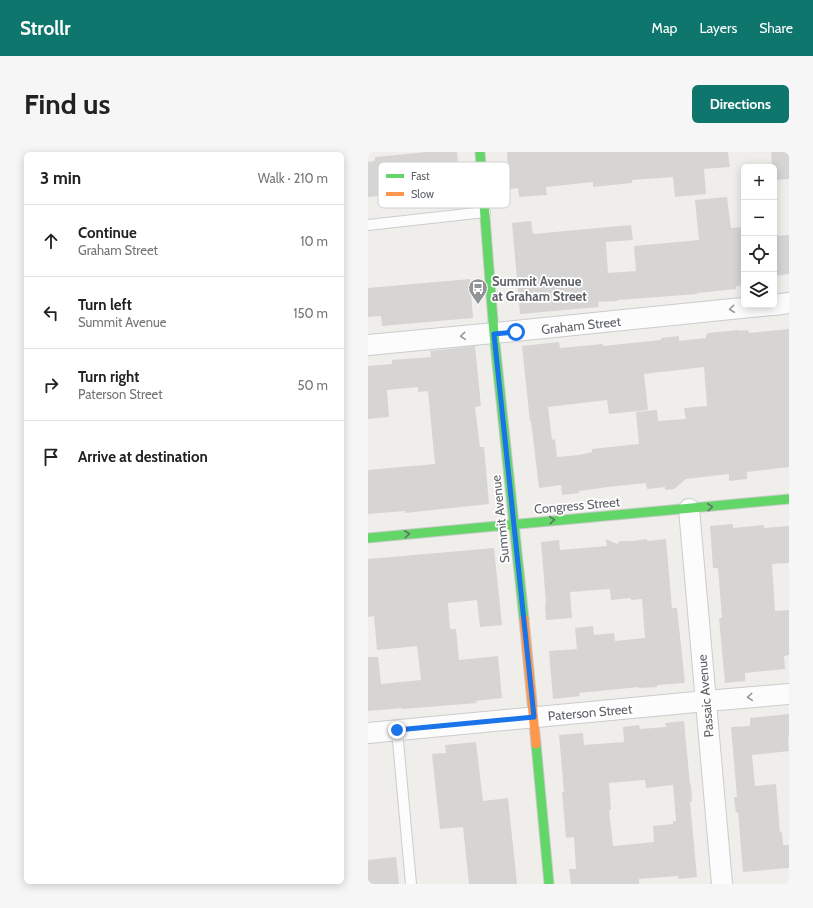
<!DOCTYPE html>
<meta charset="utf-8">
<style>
:root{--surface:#fff;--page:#f6f6f6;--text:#222;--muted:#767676;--line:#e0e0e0;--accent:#0f766e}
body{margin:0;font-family:Cabin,sans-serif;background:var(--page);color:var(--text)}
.controls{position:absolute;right:12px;top:12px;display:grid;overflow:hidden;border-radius:6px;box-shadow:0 2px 10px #0003}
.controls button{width:36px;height:36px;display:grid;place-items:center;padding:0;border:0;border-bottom:1px solid var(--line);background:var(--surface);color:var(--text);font:20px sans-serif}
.stop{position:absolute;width:12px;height:12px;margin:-9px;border:3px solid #1a73e8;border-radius:50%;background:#fff}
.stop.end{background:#1a73e8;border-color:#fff;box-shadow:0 1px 4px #0008}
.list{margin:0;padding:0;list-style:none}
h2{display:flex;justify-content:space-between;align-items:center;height:52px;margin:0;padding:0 16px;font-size:17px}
h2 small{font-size:13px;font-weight:400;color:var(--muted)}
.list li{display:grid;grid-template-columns:26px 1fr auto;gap:12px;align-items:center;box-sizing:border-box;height:72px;padding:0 16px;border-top:1px solid var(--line)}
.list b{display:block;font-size:15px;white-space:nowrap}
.list p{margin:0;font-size:13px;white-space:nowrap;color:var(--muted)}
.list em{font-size:13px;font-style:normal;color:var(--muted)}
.icon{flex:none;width:22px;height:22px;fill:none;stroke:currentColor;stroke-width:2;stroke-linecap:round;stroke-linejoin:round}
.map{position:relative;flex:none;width:421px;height:732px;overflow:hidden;border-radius:6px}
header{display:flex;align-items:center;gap:24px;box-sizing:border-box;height:56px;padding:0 20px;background:var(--accent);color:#fff}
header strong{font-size:19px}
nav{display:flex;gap:22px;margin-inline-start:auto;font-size:14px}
.intro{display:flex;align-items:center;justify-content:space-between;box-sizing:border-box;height:96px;padding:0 24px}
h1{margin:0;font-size:28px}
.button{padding:10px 18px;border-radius:6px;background:var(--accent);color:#fff;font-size:14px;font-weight:700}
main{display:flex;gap:24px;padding:0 24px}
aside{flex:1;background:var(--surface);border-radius:6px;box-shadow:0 2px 10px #0003}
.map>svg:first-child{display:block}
.building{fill:#d6d5d3;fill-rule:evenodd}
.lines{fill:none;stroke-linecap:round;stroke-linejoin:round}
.lane-casing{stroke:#cbcccc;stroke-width:12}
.street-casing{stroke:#cbcccc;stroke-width:22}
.fast-casing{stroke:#cacacb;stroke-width:11}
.slow-casing{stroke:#cacacb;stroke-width:11}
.lane{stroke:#fdfcfc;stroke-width:10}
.street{stroke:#fdfcfc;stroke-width:20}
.fast{stroke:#63d668;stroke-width:9}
.slow{stroke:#ff974d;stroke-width:9}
.oneway{stroke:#96999c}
.oneway2{stroke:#607468}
.route{stroke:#1a73e8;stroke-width:5}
.labels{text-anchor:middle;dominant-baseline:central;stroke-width:3.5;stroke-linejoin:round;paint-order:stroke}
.poi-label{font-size:13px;font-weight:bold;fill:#5f6368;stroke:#fff;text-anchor:start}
.street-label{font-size:13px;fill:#5f6368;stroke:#fff}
.key{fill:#fff;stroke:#cfd0d2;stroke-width:1}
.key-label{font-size:11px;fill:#5f6368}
</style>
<header>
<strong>Strollr</strong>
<nav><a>Map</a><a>Layers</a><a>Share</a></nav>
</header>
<div class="intro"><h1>Find us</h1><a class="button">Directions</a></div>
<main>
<aside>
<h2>3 min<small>Walk · 210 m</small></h2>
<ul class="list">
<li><svg class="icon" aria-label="ahead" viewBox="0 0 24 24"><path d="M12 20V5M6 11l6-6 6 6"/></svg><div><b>Continue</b><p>Graham Street</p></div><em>10 m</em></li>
<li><svg class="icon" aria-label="left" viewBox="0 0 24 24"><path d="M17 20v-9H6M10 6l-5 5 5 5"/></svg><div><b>Turn left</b><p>Summit Avenue</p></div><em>150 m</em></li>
<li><svg class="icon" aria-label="right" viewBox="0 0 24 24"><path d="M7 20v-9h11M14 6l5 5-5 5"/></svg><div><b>Turn right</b><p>Paterson Street</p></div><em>50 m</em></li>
<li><svg class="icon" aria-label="arrive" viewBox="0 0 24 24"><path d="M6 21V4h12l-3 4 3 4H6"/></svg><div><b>Arrive at destination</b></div></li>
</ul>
</aside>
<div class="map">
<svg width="421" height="732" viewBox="0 0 421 732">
<rect width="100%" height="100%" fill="#efeeea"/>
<!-- building -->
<path class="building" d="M59,0H89L92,36L0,45V10L7,9V5Z
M139,0H360L362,15L336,17L338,42L307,45L305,25L264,28V31L225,35V30L178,35L179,43L151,45L150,36L142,37L141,26L137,22L140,18Z
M403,0H421V27L406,28V15H404Z
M359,45L363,76L376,75V133L368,134V137L329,141V142L250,148V149L230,150L231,155L152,162L144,71L163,69L165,82L263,73L265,88L238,90L240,121L268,119L266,94L331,88L327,48Z
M421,83V122L407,124L406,109V84Z
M102,127L105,166L14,174L13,164L0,165V136Z
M421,177V315L379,320V327L361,329V322L318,327L306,337L297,338V335L279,337L278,331L240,335L211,339V341L194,343L193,333L171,336L163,269L162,270L154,194L191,190L192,196L235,192V194L293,188V186L311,184V189L338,186V182H340V181L371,178V179L380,178L381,181ZM336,215L339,254L316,256L318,267L290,269L289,258L268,260L271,292L224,297V300L211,303L189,305L187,287L184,288L180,255L239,248L241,262L280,258L276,222Z
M107,194L113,254L107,255L112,295H116L121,352L37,361V359L0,362V318L67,312L60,239L50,240V235L19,238L21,265L0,267V214L24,212V208L63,205L62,199Z
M365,372V376L396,373V376L421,374V411L404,412L407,459L421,458V503L416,504L417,517L377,521V529L357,531L351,466H354L350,416H345L342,374Z
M238,387L249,392L252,389H265L279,387V389L298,387L304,456H309L317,531L289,533V535L271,536V535L211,541L212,544L185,547L181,499L209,497L207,476L225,474L226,483L246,481L247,489L277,486L274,447L263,448V446L243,448L242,437L202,440L204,466L178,468L177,452L178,451L173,390L191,388L192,398L239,394Z
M126,396L134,473L112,475L109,448L80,451L82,477H88L91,508L130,504L134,546L108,549L109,551L34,557V556L0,559V505H10L13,532L53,528L49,494L9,498L6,464L0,465V407Z
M421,562V585H420L421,599L384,603L387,634L408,632L412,680H414L415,693H421V716L375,720L370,660L368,661L366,645H369L363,575L382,574V566Z
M316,569L322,633L323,632L324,649L322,650L329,725L310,727V724L271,727V732H203L201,717H208L206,685L198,686L194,640H196L191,583L215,581L216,593L256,590L255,575L271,573L272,577L298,575L297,571ZM277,628L278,636L305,633L308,669H305V672L285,674L286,690L245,694L241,658H243L241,631Z
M108,590L115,649L140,646L149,732H101L95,675L72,677L64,602L78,601L77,593Z
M28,705L31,732H0V708Z"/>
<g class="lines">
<!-- lane casing -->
<g class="lane-casing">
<path id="lane" d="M0,73L117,60
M29,578L43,732"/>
</g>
<!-- street casing -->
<g class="street-casing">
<path id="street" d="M406,153L421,151
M0,193L147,179L403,153
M321,357L354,732
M0,581L338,549L421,542"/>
</g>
<!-- fast casing -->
<g class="fast-casing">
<path id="fast" d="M112,0L126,182L156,467
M0,386L421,347
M168,592L181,732"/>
</g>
<!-- slow casing -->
<g class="slow-casing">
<path id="slow" d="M156,467L168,592"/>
</g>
<!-- lane -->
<use href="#lane" class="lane"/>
<!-- street -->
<use href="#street" class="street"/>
<!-- fast -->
<use href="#fast" class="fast"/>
<!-- slow -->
<use href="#slow" class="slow"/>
</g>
<!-- one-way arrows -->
<defs><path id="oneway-chevron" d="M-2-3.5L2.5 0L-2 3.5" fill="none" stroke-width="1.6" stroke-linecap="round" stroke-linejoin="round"/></defs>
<g class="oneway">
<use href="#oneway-chevron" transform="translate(364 157) rotate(174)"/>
<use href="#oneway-chevron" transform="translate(95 184) rotate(175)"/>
<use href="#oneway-chevron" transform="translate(382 545) rotate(175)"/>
</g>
<g class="oneway2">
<use href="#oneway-chevron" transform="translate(342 355) rotate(-6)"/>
<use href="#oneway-chevron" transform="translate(184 368) rotate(-5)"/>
<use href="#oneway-chevron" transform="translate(39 382) rotate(-6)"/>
</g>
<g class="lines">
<!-- route -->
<path class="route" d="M29,578L166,565L126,182L148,180"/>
</g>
<!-- icons -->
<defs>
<g id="bus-pin" transform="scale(1)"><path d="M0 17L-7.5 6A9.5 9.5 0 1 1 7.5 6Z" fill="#919496" stroke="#fff"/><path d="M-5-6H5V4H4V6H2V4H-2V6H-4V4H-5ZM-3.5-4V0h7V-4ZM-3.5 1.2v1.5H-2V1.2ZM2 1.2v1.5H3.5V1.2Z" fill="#fff"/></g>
</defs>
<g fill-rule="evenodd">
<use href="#bus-pin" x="110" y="136"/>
</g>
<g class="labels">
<!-- poi labels -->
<g class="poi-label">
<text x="124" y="129">Summit Avenue<tspan x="124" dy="15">at Graham Street</tspan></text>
</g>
<!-- street labels -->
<g class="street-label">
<text transform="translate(213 173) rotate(-6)">Graham Street</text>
<text transform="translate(209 353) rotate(-5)">Congress Street</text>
<text transform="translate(132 367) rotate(-96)">Summit Avenue</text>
<text transform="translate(337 544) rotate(-95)">Passaic Avenue</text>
<text transform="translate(222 560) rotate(-5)">Paterson Street</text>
</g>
</g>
<!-- legend -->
<rect x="10" y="10" width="132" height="46" rx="6" class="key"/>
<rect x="18" y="22" width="18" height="4" fill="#63d668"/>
<rect x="18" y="40" width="18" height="4" fill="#ff974d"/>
<g class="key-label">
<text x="43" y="28">Fast</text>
<text x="43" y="46">Slow</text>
</g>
</svg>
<div class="controls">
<button>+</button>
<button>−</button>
<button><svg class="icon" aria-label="locate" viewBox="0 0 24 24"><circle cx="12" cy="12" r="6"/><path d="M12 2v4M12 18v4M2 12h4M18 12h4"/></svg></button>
<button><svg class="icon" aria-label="layers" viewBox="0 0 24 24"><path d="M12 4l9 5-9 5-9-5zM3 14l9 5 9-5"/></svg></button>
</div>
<div class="stop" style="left:148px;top:180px"></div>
<div class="stop end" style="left:29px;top:578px"></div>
</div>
</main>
